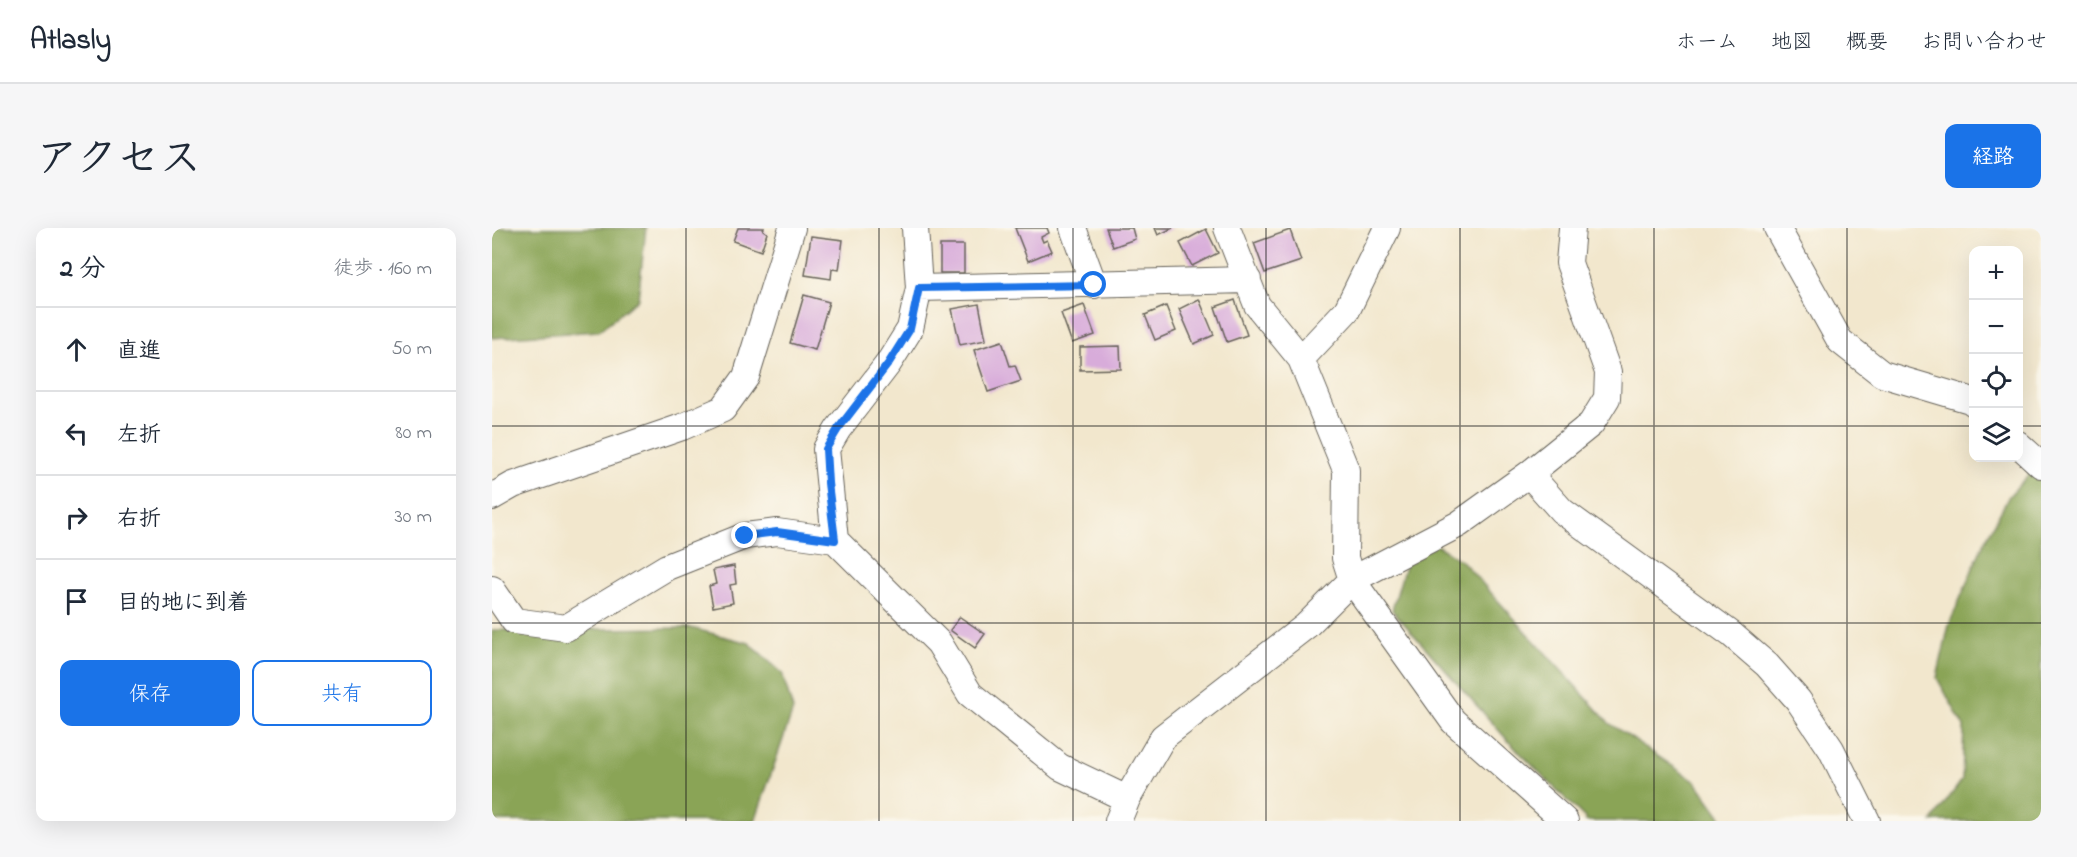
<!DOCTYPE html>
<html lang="ja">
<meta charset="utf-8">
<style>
:root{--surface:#fff;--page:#f6f6f7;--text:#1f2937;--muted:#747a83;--line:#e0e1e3;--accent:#1a73e8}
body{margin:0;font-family:"Indie Flower","Klee One",sans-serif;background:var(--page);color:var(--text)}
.controls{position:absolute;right:18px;top:18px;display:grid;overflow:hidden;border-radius:12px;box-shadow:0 6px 24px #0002}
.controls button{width:54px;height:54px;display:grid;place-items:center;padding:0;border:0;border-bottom:2px solid var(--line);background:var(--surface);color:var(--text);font:30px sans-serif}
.stop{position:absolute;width:18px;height:18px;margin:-14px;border:4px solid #1a73e8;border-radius:50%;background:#fff}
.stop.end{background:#1a73e8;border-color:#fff;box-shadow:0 2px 6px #0008}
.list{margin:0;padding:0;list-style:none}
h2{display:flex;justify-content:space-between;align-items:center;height:78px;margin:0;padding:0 24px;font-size:26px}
h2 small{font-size:20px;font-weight:400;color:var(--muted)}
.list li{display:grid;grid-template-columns:39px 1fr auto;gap:18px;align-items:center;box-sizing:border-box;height:84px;padding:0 24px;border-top:2px solid var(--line)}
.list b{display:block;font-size:22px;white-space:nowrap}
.list em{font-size:20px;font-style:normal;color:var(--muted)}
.actions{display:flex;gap:12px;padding:18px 24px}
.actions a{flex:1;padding:14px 0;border:2px solid var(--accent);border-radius:12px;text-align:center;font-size:21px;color:var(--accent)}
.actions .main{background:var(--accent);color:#fff}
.icon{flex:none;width:33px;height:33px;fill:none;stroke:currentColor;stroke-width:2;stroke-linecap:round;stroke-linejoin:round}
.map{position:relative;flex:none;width:1549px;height:593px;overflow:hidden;border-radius:12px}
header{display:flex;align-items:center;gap:36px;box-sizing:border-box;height:84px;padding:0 30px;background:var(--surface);border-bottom:2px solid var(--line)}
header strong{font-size:28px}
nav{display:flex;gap:33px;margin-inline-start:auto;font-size:21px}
.intro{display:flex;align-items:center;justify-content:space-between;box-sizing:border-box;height:144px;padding:0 36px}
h1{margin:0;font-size:42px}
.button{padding:15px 27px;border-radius:12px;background:var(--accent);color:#fff;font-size:21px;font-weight:700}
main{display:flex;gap:36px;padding:0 36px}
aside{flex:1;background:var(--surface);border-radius:12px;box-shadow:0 6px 24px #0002}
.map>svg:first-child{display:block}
.forest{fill:#8aa456;stroke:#536039;stroke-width:1.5}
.building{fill:#d8acda}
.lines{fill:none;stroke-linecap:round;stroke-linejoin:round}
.minor-casing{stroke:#67635a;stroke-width:28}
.minor{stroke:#fff;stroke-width:26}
.route{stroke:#1a73e8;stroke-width:8}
.grid{fill:none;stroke:#1c1c1c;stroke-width:1.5;stroke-opacity:0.55}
</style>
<header>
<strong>Atlasly</strong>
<nav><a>ホーム</a><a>地図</a><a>概要</a><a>お問い合わせ</a></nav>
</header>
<div class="intro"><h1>アクセス</h1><a class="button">経路</a></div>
<main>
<aside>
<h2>2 分<small>徒歩 · 160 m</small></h2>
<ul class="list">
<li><svg class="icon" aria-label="ahead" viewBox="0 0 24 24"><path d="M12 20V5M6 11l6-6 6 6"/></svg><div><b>直進</b></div><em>50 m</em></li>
<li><svg class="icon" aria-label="left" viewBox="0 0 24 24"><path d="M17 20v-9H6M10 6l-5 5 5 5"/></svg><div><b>左折</b></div><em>80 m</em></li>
<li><svg class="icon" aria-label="right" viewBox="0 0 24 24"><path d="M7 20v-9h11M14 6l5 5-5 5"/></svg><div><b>右折</b></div><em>30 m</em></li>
<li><svg class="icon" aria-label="arrive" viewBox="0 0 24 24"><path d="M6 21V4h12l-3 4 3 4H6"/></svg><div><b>目的地に到着</b></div></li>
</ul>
<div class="actions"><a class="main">保存</a><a>共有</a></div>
</aside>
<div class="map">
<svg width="1549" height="593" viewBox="0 0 1549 593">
<rect width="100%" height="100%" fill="#fbf7ec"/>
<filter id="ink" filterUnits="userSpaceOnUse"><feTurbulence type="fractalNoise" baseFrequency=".0167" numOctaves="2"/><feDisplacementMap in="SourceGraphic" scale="12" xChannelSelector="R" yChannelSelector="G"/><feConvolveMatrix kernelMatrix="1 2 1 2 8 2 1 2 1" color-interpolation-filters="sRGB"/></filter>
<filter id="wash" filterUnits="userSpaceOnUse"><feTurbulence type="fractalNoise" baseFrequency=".008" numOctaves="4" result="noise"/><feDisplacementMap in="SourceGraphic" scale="24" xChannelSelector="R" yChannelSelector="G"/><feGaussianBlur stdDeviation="1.35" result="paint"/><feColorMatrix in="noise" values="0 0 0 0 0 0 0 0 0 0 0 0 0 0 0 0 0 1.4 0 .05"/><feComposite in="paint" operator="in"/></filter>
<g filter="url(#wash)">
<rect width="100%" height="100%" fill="#f2e7cd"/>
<!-- forest -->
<path class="forest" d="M0,0H154L146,71L107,103L0,110Z
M1549,233V593H1440L1470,552L1472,499L1445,450L1457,397L1490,319L1517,268Z
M940,314L971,334L1117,495L1204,554L1232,593H1093V590L1018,515L900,382L916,328Z
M199,400L257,415L290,445L301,482L263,593H0V402Z"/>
<g id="blocks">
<!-- building -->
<path class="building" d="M246,0H272L271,2L275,5L269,23L241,13Z
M523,0H555L557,5L549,9L551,14L555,12L560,23L536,33Z
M614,0H640L643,11L621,19Z
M663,0H681L666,7Z
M714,1L726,25L700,38L688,15Z
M798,2L809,33L773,45L762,15Z
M319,8L351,12L347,42L340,41L339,51L313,47Z
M448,17H472V45H448Z
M312,67L337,74L323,122L298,115Z
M707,71L722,107L702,116L687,81Z
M743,72L755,107L735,114L723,79Z
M487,76L494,112L468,117L460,81Z
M592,77L603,107L580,115L569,85Z
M674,78L684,103L663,112L653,87Z
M510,113L518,138L523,137L529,153L496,164L482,122Z
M628,118L629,141L588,142V119Z
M242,338L244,356L238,357L241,375L221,379L217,358L224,356L221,342Z
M468,389L493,406L483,420L458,402Z"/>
</g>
</g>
<g filter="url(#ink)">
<use href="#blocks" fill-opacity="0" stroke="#67635a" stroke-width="1.5"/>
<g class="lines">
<!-- minor casing -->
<g class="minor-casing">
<path id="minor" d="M581,0L602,57
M735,0L765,77L809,131L854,242L853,330L860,352L961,493L1073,593
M1285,0L1348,113L1390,146L1478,172L1482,175
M427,60L756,52
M809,131L855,82L895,0
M1526,216L1549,237
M1037,246L1070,283L1239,406L1275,437L1306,472L1339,521L1375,593
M0,269L21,257L190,199L231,181L254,149L300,0
M343,312L334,221L346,201L396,136L418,101L427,60L423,0
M0,361L22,393L74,400L175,339L253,308L285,304L343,312L447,415L478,466L568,539L635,571
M626,593L635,571L671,509L814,398L860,352L967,296L1037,246L1099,196L1115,170L1116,144L1077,35L1080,0"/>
</g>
<!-- minor -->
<use href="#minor" class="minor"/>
</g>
</g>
<g class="lines" filter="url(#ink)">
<!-- route -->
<path class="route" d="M253,308L285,304L343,312L336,255L334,221L346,201L396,136L418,101L427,60L602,57"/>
</g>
<!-- grid -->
<path class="grid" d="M194,0V593M387,0V593M581,0V593M774,0V593M968,0V593M1162,0V593M1355,0V593M0,198H1482M1526,198H1549M0,395H1549"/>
</svg>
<div class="controls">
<button>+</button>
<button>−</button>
<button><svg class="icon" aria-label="locate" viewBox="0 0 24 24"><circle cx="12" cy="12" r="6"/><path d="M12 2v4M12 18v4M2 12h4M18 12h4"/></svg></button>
<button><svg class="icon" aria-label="layers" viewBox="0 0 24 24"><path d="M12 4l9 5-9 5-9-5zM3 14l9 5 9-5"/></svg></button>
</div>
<div class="stop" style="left:602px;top:57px"></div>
<div class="stop end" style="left:253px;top:308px"></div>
</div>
</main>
